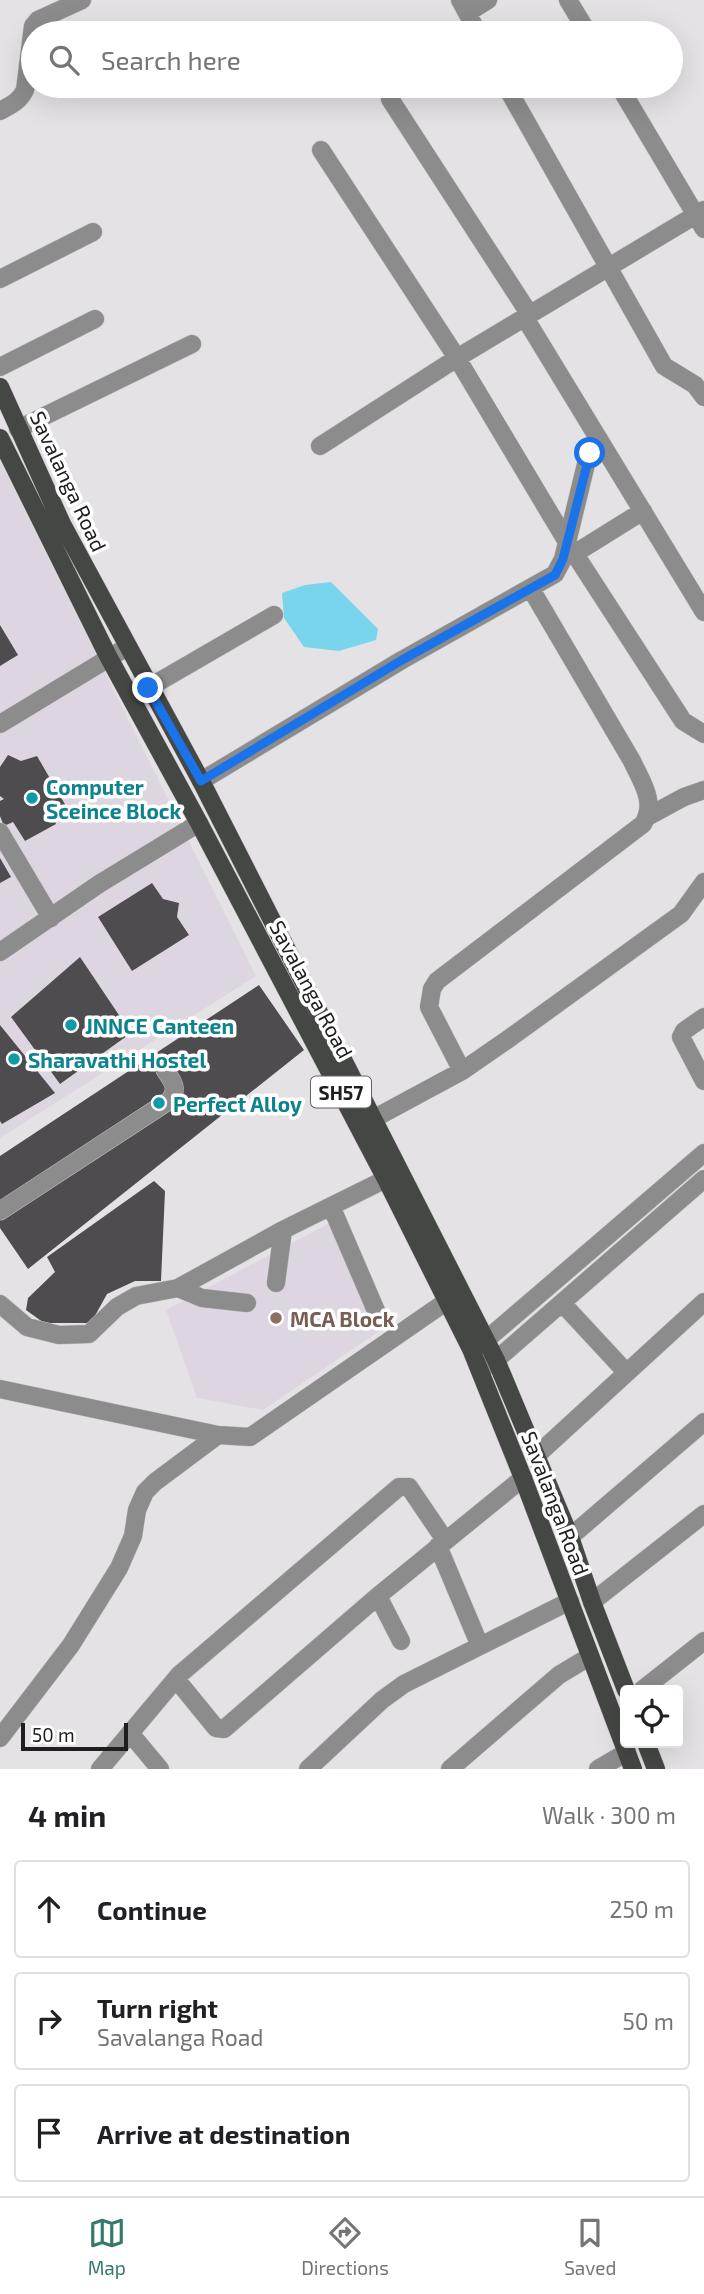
<!DOCTYPE html>
<meta charset="utf-8">
<style>
:root{--surface:#fff;--page:#f6f6f6;--text:#202124;--muted:#757577;--line:#e0e0e0;--accent:#35796c}
body{margin:0;font-family:"Exo 2",sans-serif;background:var(--page);color:var(--text)}
.controls{position:absolute;right:21px;bottom:21px;display:grid;overflow:hidden;border-radius:7px;box-shadow:0 7px 28px #0002}
.controls button{width:63px;height:63px;display:grid;place-items:center;padding:0;border:0;border-bottom:2px solid var(--line);background:var(--surface);color:var(--text);font:35px sans-serif}
.scale{position:absolute;left:21px;bottom:18px;width:107px;box-sizing:border-box;padding-left:7px;border:4px solid #1e1d1f;border-top:0;font-size:19px;line-height:24px;white-space:nowrap;color:#1e1d1f;-webkit-text-stroke:5px #fff;paint-order:stroke}
.stop{position:absolute;width:21px;height:21px;margin:-16px;border:5px solid #1a73e8;border-radius:50%;background:#fff}
.stop.end{background:#1a73e8;border-color:#fff;box-shadow:0 2px 7px #0008}
.list{margin:0;padding:0;list-style:none}
h2{display:flex;justify-content:space-between;align-items:center;height:91px;margin:0;padding:0 28px;font-size:30px}
h2 small{font-size:23px;font-weight:400;color:var(--muted)}
.list li{display:grid;grid-template-columns:46px 1fr auto;gap:21px;align-items:center;box-sizing:border-box;height:98px;margin:0 14px 14px;padding:0 14px;border:2px solid var(--line);border-radius:7px}
.list b{display:block;font-size:26px;white-space:nowrap}
.list p{margin:0;font-size:23px;white-space:nowrap;color:var(--muted)}
.list em{font-size:23px;font-style:normal;color:var(--muted)}
.icon{flex:none;width:38px;height:38px;fill:none;stroke:currentColor;stroke-width:2;stroke-linecap:round;stroke-linejoin:round}
.map{position:relative;flex:none;width:704px;height:1769px;overflow:hidden}
.search{position:absolute;background:var(--surface);box-shadow:0 7px 28px #0002;left:21px;right:21px;top:21px;height:77px;display:flex;align-items:center;gap:18px;box-sizing:border-box;padding:0 24px;border-radius:38px;color:var(--muted);font-size:26px}
.sheet{height:427px;background:var(--surface)}
nav{display:flex;justify-content:space-around;align-items:center;box-sizing:border-box;height:98px;border-top:2px solid var(--line);background:var(--surface);font-size:19px;color:var(--muted)}
nav a{display:grid;justify-items:center;gap:4px}
nav .on{color:var(--accent)}
.map>svg:first-child{display:block}
.built{fill:#ddd6e0}
.water{fill:#78d5ec}
.building{fill:#4f4c4f}
.lines{fill:none;stroke-linecap:round;stroke-linejoin:round}
.minor-casing{stroke:#c1bfc2;stroke-width:19}
.major-casing{stroke:#c1bfc2;stroke-width:19}
.minor{stroke:#8b8c8b;stroke-width:18}
.major{stroke:#454744;stroke-width:18}
.route{stroke:#1a73e8;stroke-width:9}
.culture-dot{fill:#0f9aa8;stroke:#fff;stroke-width:2.5}
.education-dot{fill:#8d6e63;stroke:#fff;stroke-width:2.5}
.labels{text-anchor:middle;dominant-baseline:central;stroke-width:7;stroke-linejoin:round;paint-order:stroke}
.shield{fill:#fff;stroke:#626162;stroke-width:2}
.shield-label{font-size:19px;font-weight:bold;fill:#1e1d1f}
.street-label{font-size:21px;fill:#1e1d1f;stroke:#fff}
.culture-label{font-size:21px;font-weight:bold;fill:#0d838f;stroke:#fff;text-anchor:start}
.education-label{font-size:21px;font-weight:bold;fill:#785e54;stroke:#fff;text-anchor:start}
</style>
<div class="map">
<svg width="704" height="1769" viewBox="0 0 704 1769">
<rect width="100%" height="100%" fill="#e5e2e6"/>
<!-- built -->
<path class="built" d="M0,461L256,976L0,1138Z
M337,1219L387,1326L263,1410L197,1398L166,1310Z"/>
<!-- water -->
<path class="water" d="M331,582L378,629L376,640L339,651L304,647L284,618L282,593L305,585Z"/>
<!-- building -->
<path class="building" d="M0,625L18,655L0,666Z
M8,755L21,761L37,756L66,806L52,814L56,824L25,841L13,822L4,826L0,816V801L4,799L0,796V767Z
M0,858L11,877L0,883Z
M152,883L163,899L179,903L177,917L189,935L132,971L98,917Z
M80,957L131,1033L60,1084L11,1017Z
M259,985L304,1050L28,1269L0,1228V1156Z
M0,1025L55,1093L2,1124L0,1121Z
M154,1181L165,1191L161,1281H135L107,1294L91,1323H44L26,1310L28,1298L55,1272L47,1257Z"/>
<g class="lines">
<!-- minor casing -->
<g class="minor-casing">
<path id="minor" d="M460,0L478,33
M568,0L588,33
M467,13L488,0
M506,86L664,366L695,385L704,397
M619,86L704,229
M390,99L530,315
M0,111C11,105 19,102 25,90L33,26L38,20L82,0
M321,150L457,358L567,542L683,721L704,734
M0,279L93,232
M525,318L704,612
M0,367L95,319
M18,429L192,344
M320,446L457,358L704,210
M574,554L643,511
M148,688L274,615
M0,724L127,647
M201,781L402,660L555,574L563,559L587,460L599,439
M647,817L684,797L704,790
M0,832L51,918
M0,952L99,884L199,823
M704,1017L684,1031L681,1037L704,1081
M462,1071L429,1007L432,989L437,981L643,824C657,802 641,781 632,761L531,589
M373,1119L462,1071L507,1040L681,914L704,882
M331,1206L377,1313
M0,1211L170,1100C179,1088 172,1081 165,1070
M276,1283L283,1230
M178,1288L202,1298L247,1303
M562,1303L626,1372
M0,1304L27,1327L59,1335L89,1334L117,1307L136,1296L178,1288L283,1230L398,1173
M474,1348L486,1340L704,1153
M483,1368L496,1360L704,1179
M0,1389L218,1435L250,1437L447,1301
M537,1455L704,1302
M570,1537L704,1422
M438,1546L480,1646
M378,1596L401,1641
M592,1602L704,1514
M176,1679L216,1728L224,1729L378,1596L523,1478
M642,1690L704,1641
M130,1733L160,1769
M0,1738L71,1645L119,1568L133,1536L137,1510L145,1492L155,1482L218,1435
M100,1769L179,1675L399,1487H409L445,1540
M308,1769L382,1700L404,1684L570,1601
M450,1769L559,1675L589,1657
M598,1769L627,1752"/>
</g>
<!-- major casing -->
<g class="major-casing">
<path id="major" d="M0,387L62,524L201,781L496,1360L570,1537L592,1602L626,1690
M0,438L108,656L199,823L386,1179L471,1349L523,1478L633,1769
M646,1743L656,1769"/>
</g>
<!-- minor -->
<use href="#minor" class="minor"/>
<!-- major -->
<use href="#major" class="major"/>
</g>
<g class="lines">
<!-- route -->
<path class="route" d="M148,688L201,781L402,660L555,575L563,559L590,453"/>
</g>
<!-- markers -->
<g class="culture-dot">
<circle cx="32" cy="798" r="7"/>
<circle cx="71" cy="1025" r="7"/>
<circle cx="14" cy="1059" r="7"/>
<circle cx="159" cy="1103" r="7"/>
</g>
<circle class="education-dot" cx="276" cy="1318" r="7"/>
<g class="labels">
<!-- shield labels -->
<rect class="shield" x="311" y="1076.5" width="60" height="31" rx="5"/>
<g class="shield-label">
<text x="341" y="1092">SH57</text>
</g>
<!-- street labels -->
<g class="street-label">
<text transform="translate(69 481) rotate(65)">Savalanga Road</text>
<text transform="translate(312 989) rotate(62)">Savalanga Road</text>
<text transform="translate(556 1503) rotate(69)">Savalanga Road</text>
</g>
<!-- culture labels -->
<g class="culture-label">
<text x="46" y="786">Computer<tspan x="46" dy="24">Sceince Block</tspan></text>
<text x="85" y="1025">JNNCE Canteen</text>
<text x="28" y="1059">Sharavathi Hostel</text>
<text x="173" y="1103">Perfect Alloy</text>
</g>
<!-- education labels -->
<g class="education-label">
<text x="290" y="1318">MCA Block</text>
</g>
</g>
</svg>
<div class="controls">
<button><svg class="icon" aria-label="locate" viewBox="0 0 24 24"><circle cx="12" cy="12" r="6"/><path d="M12 2v4M12 18v4M2 12h4M18 12h4"/></svg></button>
</div>
<div class="scale">50 m</div>
<div class="stop" style="left:590px;top:453px"></div>
<div class="stop end" style="left:148px;top:688px"></div>
<div class="search"><svg class="icon" aria-label="search" viewBox="0 0 24 24"><circle cx="10" cy="10" r="6"/><path d="M15 15l6 6"/></svg>Search here</div>
</div>
<section class="sheet">
<h2>4 min<small>Walk · 300 m</small></h2>
<ul class="list">
<li><svg class="icon" aria-label="ahead" viewBox="0 0 24 24"><path d="M12 20V5M6 11l6-6 6 6"/></svg><div><b>Continue</b></div><em>250 m</em></li>
<li><svg class="icon" aria-label="right" viewBox="0 0 24 24"><path d="M7 20v-9h11M14 6l5 5-5 5"/></svg><div><b>Turn right</b><p>Savalanga Road</p></div><em>50 m</em></li>
<li><svg class="icon" aria-label="arrive" viewBox="0 0 24 24"><path d="M6 21V4h12l-3 4 3 4H6"/></svg><div><b>Arrive at destination</b></div></li>
</ul>
</section>
<nav>
<a class="on"><svg class="icon" aria-label="map" viewBox="0 0 24 24"><path d="M3 6l6-2 6 2 6-2v14l-6 2-6-2-6 2zM9 4v14M15 6v14"/></svg>Map</a>
<a><svg class="icon" aria-label="directions" viewBox="0 0 24 24"><path d="M12 3l9 9-9 9-9-9zM9 14v-3h6M13 9l2 2-2 2"/></svg>Directions</a>
<a><svg class="icon" aria-label="saved" viewBox="0 0 24 24"><path d="M7 4h10v16l-5-4-5 4z"/></svg>Saved</a>
</nav>
